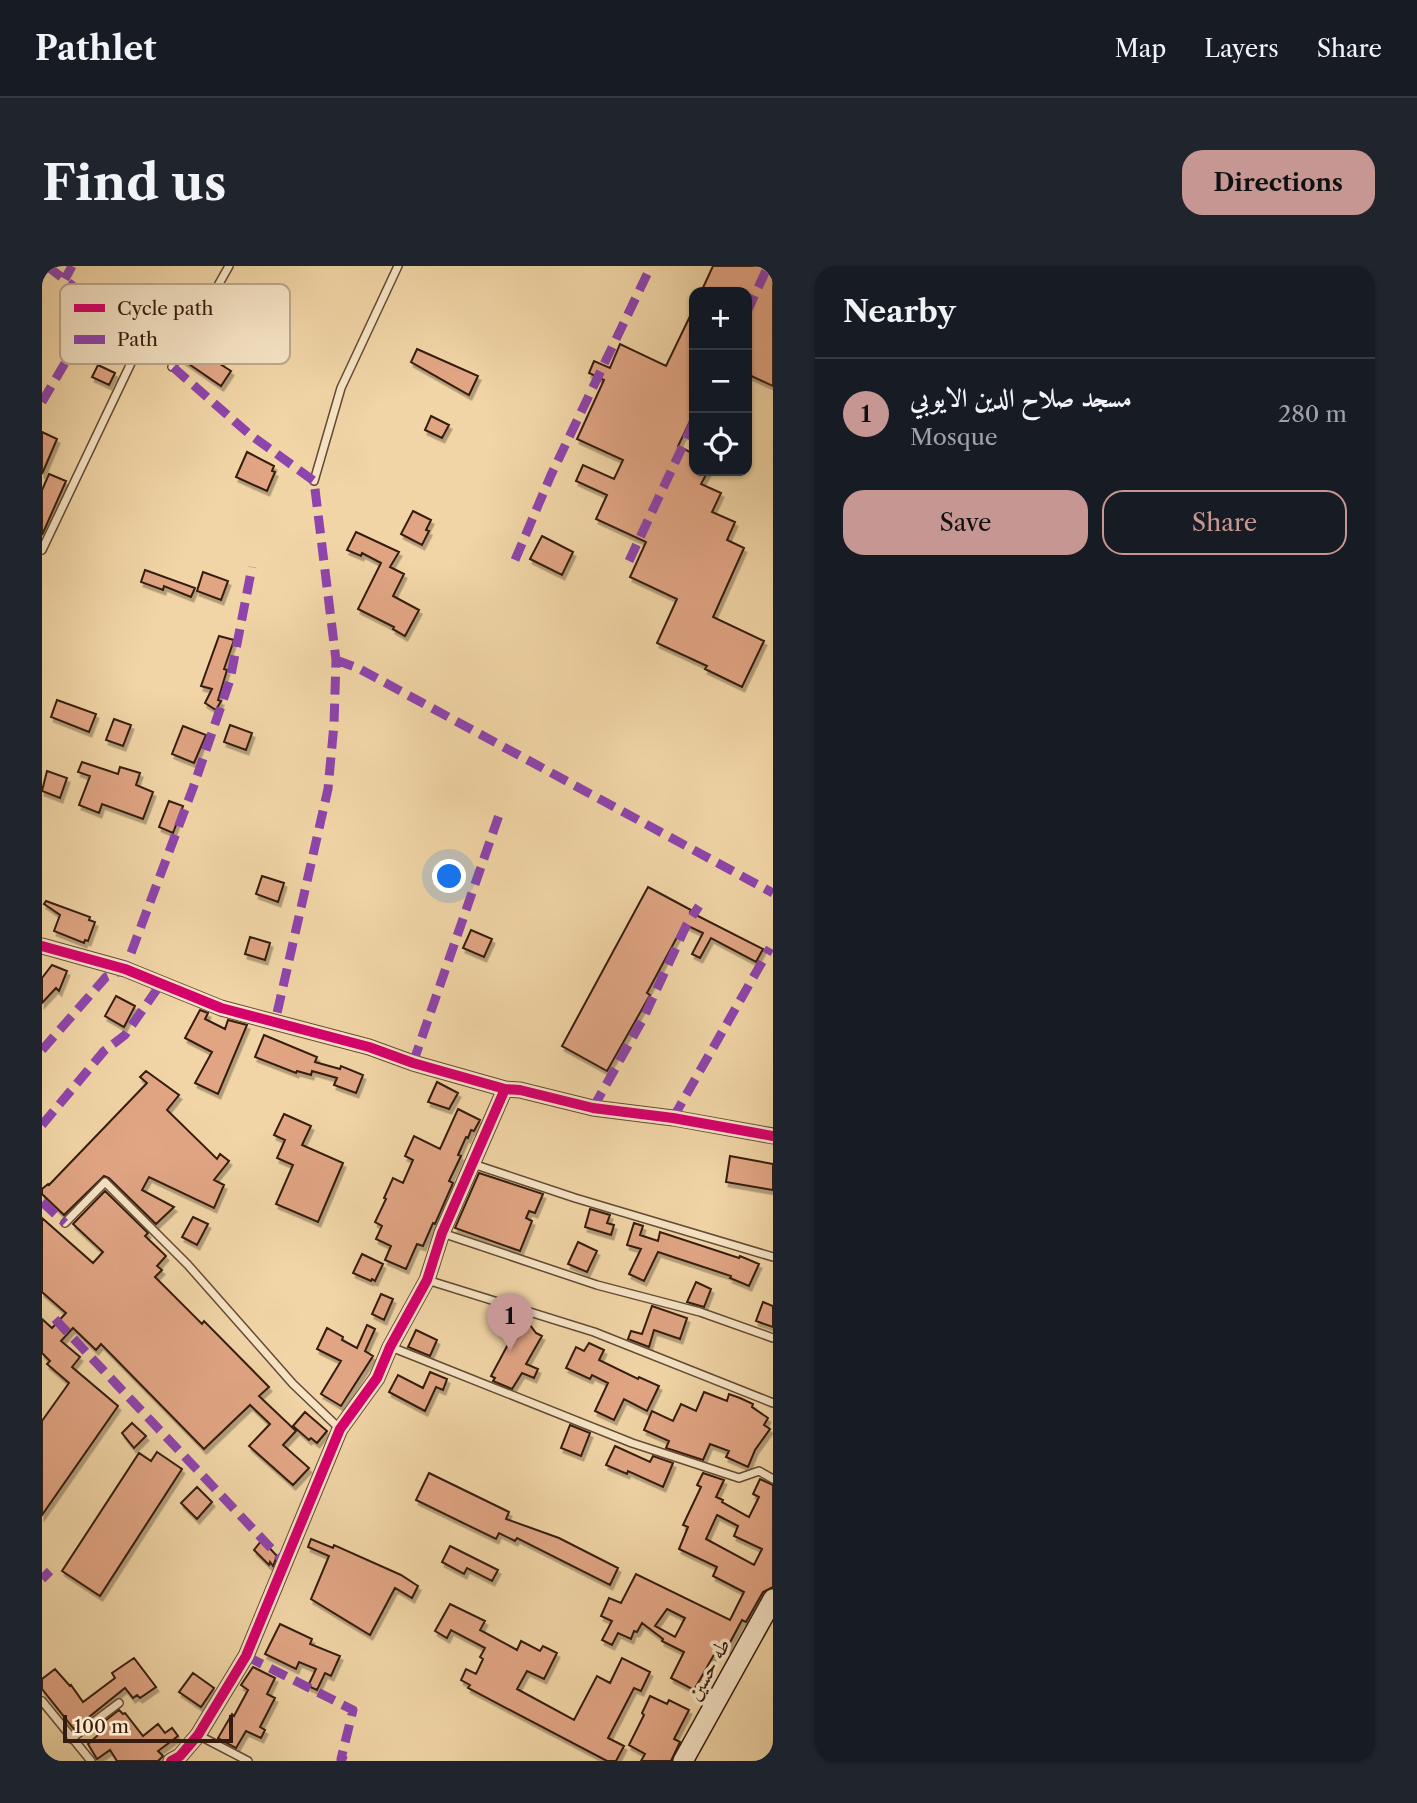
<!DOCTYPE html>
<meta charset="utf-8">
<style>
:root{--surface:#171b24;--page:#20242c;--text:#f1f3f6;--muted:#9ea1a6;--line:#363941;--accent:#c59692}
body{margin:0;font-family:"Libre Caslon Text",Amiri,serif;background:var(--page);color:var(--text)}
.controls{position:absolute;right:21px;top:21px;display:grid;overflow:hidden;border-radius:14px;box-shadow:0 2px 5px #0004}
.controls button{width:63px;height:63px;display:grid;place-items:center;padding:0;border:0;border-bottom:2px solid var(--line);background:var(--surface);color:var(--text);font:35px sans-serif}
.scale{position:absolute;left:21px;bottom:18px;width:170px;box-sizing:border-box;padding-left:7px;border:4px solid #351c0f;border-top:0;font-size:19px;line-height:24px;white-space:nowrap;color:#351c0f;-webkit-text-stroke:5px #f6e4c5;paint-order:stroke}
.you{position:absolute;left:408px;top:611px;width:24px;height:24px;margin:-18px;border:5px solid #fff;border-radius:50%;background:#1a73e8;box-shadow:0 0 0 10px #1a73e833}
.badge{display:grid;place-items:center;width:46px;height:46px;border-radius:50%;background:var(--accent);color:#111;font-size:23px;font-weight:700}
.pin{position:absolute;translate:-50% -58px;filter:drop-shadow(0 2px 4px #0008)}
.pin::after{content:'';position:absolute;top:37px;width:24px;height:21px;background:inherit;clip-path:polygon(0 0,100% 0,50% 100%)}
.list{margin:0;padding:0;list-style:none}
h2{display:flex;justify-content:space-between;align-items:center;height:91px;margin:0;padding:0 28px;font-size:30px}
h2 small{font-size:23px;font-weight:400;color:var(--muted)}
.list li{display:grid;grid-template-columns:46px 1fr auto;gap:21px;align-items:center;box-sizing:border-box;height:112px;padding:0 28px;border-top:2px solid var(--line)}
.list b{display:block;font-size:26px;white-space:nowrap}
.list p{margin:0;font-size:23px;white-space:nowrap;color:var(--muted)}
.list em{font-size:23px;font-style:normal;color:var(--muted)}
.actions{display:flex;gap:14px;padding:21px 28px}
.actions a{flex:1;padding:16px 0;border:2px solid var(--accent);border-radius:21px;text-align:center;font-size:24px;color:var(--accent)}
.actions .main{background:var(--accent);color:#111}
.icon{flex:none;width:38px;height:38px;fill:none;stroke:currentColor;stroke-width:2;stroke-linecap:round;stroke-linejoin:round}
.map{position:relative;flex:none;width:731px;height:1495px;overflow:hidden;border-radius:21px}
header{display:flex;align-items:center;gap:42px;box-sizing:border-box;height:98px;padding:0 35px;background:var(--surface);border-bottom:2px solid var(--line)}
header strong{font-size:33px}
nav{display:flex;gap:38px;margin-inline-start:auto;font-size:24px}
.intro{display:flex;align-items:center;justify-content:space-between;box-sizing:border-box;height:168px;padding:0 42px}
h1{margin:0;font-size:49px}
.button{padding:18px 32px;border-radius:21px;background:var(--accent);color:#111;font-size:24px;font-weight:700}
main{display:flex;gap:42px;padding:0 42px}
aside{flex:1;background:var(--surface);border-radius:21px;box-shadow:0 2px 5px #0004}
.map>svg:first-child{display:block}
.building{fill:#e1a584;stroke:#351c0f;stroke-width:2;fill-rule:evenodd;filter:url(#shadow)}
.lines{fill:none;stroke-linecap:round;stroke-linejoin:round}
.service-casing{stroke:#644a35;stroke-width:10}
.minor-casing{stroke:#644a35;stroke-width:17}
.secondary-casing{stroke:#351c0f;stroke-width:22}
.service{stroke:#f6e4c5;stroke-width:7}
.minor{stroke:#f6e4c5;stroke-width:14}
.secondary{stroke:#f6e4c5;stroke-width:19}
.quiet{stroke:#8e44ad;stroke-width:9;stroke-dasharray:18 9;stroke-linecap:butt}
.cycleway-casing{stroke:#f6e4c5;stroke-width:15}
.cycleway{stroke:#d6006c;stroke-width:10}
.labels{text-anchor:middle;dominant-baseline:central;stroke-width:7;stroke-linejoin:round;paint-order:stroke}
.street-label{font-size:21px;fill:#351c0f;stroke:#f6e4c5}
.key{fill:#f6e4c5;stroke:#bca88e;stroke-width:2}
.key-label{font-size:19px;fill:#351c0f}
</style>
<header>
<strong>Pathlet</strong>
<nav><a>Map</a><a>Layers</a><a>Share</a></nav>
</header>
<div class="intro"><h1>Find us</h1><a class="button">Directions</a></div>
<main>
<div class="map">
<svg width="731" height="1495" viewBox="0 0 731 1495">
<defs>
<filter id="shadow"><feDropShadow dx="2.5" dy="4.5" stdDeviation="0" flood-color="#0004"/></filter>
</defs>
<rect width="100%" height="100%" fill="#f1d5a6"/>
<filter id="stains"><feTurbulence type="fractalNoise" baseFrequency=".00286" numOctaves="4"/><feColorMatrix values="0 0 0 0 .2 0 0 0 0 .09 0 0 0 0 .02 0 0 0 .5 -.17"/></filter>
<radialGradient id="worn" r=".72"><stop offset=".6" stop-color="#630" stop-opacity="0"/><stop offset="1" stop-color="#630" stop-opacity=".3"/></radialGradient>
<!-- building -->
<path class="building" d="M671,0H731V120L705,108V26H659Z
M652,42V147L636,180L652,188V205H666L659,218L679,227L670,246L693,256L685,274L702,282L671,351L722,375L700,421L663,403L665,400L615,377L635,333L588,311L604,276L554,253L565,229L534,215L541,199L572,213L581,194L535,173L562,114L547,107L552,95L568,102L578,78L624,100Z
M156,68L161,72L163,69L171,75L169,77L177,83L173,90L180,95L178,98L189,105L179,120L141,94Z
M375,83L436,110L427,129L369,96Z
M56,99L73,107L67,119L50,111Z
M389,150L407,159L400,172L383,164Z
M0,166L15,173L0,208Z
M205,186L232,200L230,205L233,206L225,225L194,211Z
M7,208L24,215L0,269V224Z
M371,245L389,254L384,264L387,265L380,279L359,268Z
M314,266L357,286L348,301L362,308L351,330L377,344L363,370L351,363L352,361L316,343L339,297L320,287L319,290L305,284Z
M500,270L531,286L520,309L488,293Z
M103,304L153,322L149,331L122,320L121,324L99,316Z
M161,306L186,315L179,334L155,325Z
M177,370L192,374L182,403L185,404L176,434L179,435L174,444L163,437L170,423L159,420Z
M15,434L54,448L47,466L9,451Z
M72,453L89,459L81,480L64,474Z
M188,459L210,467L204,484L182,476Z
M141,460L164,469L152,497L130,488Z
M40,496L76,508L78,501L98,507L94,519L111,526L101,553L60,538L57,547L37,539L48,510L36,506Z
M5,505L25,512L18,532L0,525Z
M127,535L141,540L131,567L117,561Z
M220,610L242,617L236,636L214,628Z
M606,621L649,644L648,646L721,683L714,696L669,672L658,692L650,688L661,667L642,658L605,727L608,729L565,805L520,780Z
M4,635L48,651L47,654L53,656L46,675L43,674L42,677L12,665L18,649L2,638Z
M429,664L450,673L442,691L421,682Z
M208,671L228,677L223,694L203,688Z
M10,699L25,705L17,725L14,722L0,737V712Z
M74,730L93,740L82,761L63,750Z
M158,744L166,747L163,753L183,763L186,754L205,759L176,828L153,817L170,786L143,772Z
M222,769L275,791L273,796L298,803L299,800L321,809L314,827L292,819L295,812L270,805L269,809L255,805L254,807L213,791Z
M104,805L137,829L125,844L175,893L178,888L187,895L172,914L182,919L172,942L107,911L100,924L132,941L114,958L67,912L62,910L22,949L0,928V923L6,918L7,919L105,817L98,811Z
M395,816L416,827L407,843L386,836Z
M416,843L438,854L432,865L429,864L426,872L424,871L416,889L419,890L407,915L411,917L393,958L391,957L381,980L375,978L364,1003L343,994L349,980L334,973L340,960L333,956L344,933L342,932L351,912L361,917L371,894L363,890L372,870L398,883Z
M242,848L269,860L260,879L301,897L276,956L234,938L251,899L235,892L243,874L232,869Z
M688,890L731,898V924L684,916Z
M437,907L501,928L493,947L487,945L484,952L490,955L478,985L413,962Z
M63,925L106,967L103,970L124,990L115,1000L120,1004L113,1011L160,1058L162,1055L227,1121L217,1130L254,1165L241,1179L267,1202L251,1219L207,1180L228,1158L208,1139L162,1183L59,1078L54,1084L31,1062L19,1075L38,1091L30,1101L76,1140L0,1249V1155L27,1117L5,1098L8,1095L0,1087V1053L10,1062L24,1047L0,1026V952L51,997L61,986L31,958Z
M548,943L568,949L565,957L572,959L569,969L543,961Z
M151,951L166,958L155,979L140,971Z
M592,957L601,960L598,969L616,975L618,966L697,992L698,990L717,998L707,1020L688,1012L689,1010L616,986L602,1015L587,1008L599,983L585,979Z
M536,976L555,985L545,1006L526,998Z
M320,988L341,998L333,1015L330,1013L329,1015L311,1007Z
M654,1016L669,1023L662,1041L645,1036Z
M339,1028L351,1033L342,1054L330,1048Z
M721,1036L731,1040V1061L714,1055Z
M610,1040L645,1052L638,1073L612,1064L607,1081L586,1073L589,1065L600,1068Z
M478,1056L488,1059L494,1067L500,1070L484,1098L496,1103L492,1112L480,1107L470,1123L451,1115L453,1112L449,1110Z
M325,1059L333,1063L323,1085L331,1090L299,1140L279,1128L299,1095L275,1083L285,1062L301,1071L300,1074L315,1082Z
M374,1064L395,1074L388,1090L366,1081Z
M547,1077L562,1084L557,1094L596,1113L597,1111L617,1120L605,1145L582,1133L572,1154L553,1145L566,1117L550,1109L548,1113L524,1102L534,1081L542,1085Z
M388,1106L405,1113L401,1124L394,1121L383,1145L347,1126L356,1109L381,1122Z
M662,1126L685,1135L687,1128L698,1132L711,1138L710,1141L726,1152L722,1159L728,1163L713,1184L706,1201L684,1191L687,1185L668,1178L661,1194L624,1182L627,1175L602,1164L610,1145L631,1155L639,1138L654,1145Z
M263,1146L285,1165L275,1177L269,1172L267,1174L251,1160Z
M90,1157L104,1170L92,1182L80,1167Z
M528,1159L548,1167L539,1190L519,1182Z
M573,1180L608,1196L611,1190L631,1197L621,1221L586,1205L585,1208L564,1199Z
M115,1186L140,1203L58,1330L20,1305L97,1187L109,1195Z
M387,1207L467,1246L464,1253L517,1272L576,1302L568,1319L475,1272L473,1275L457,1267L454,1273L374,1234Z
M661,1207L682,1214L674,1231L681,1234L680,1236L707,1251L717,1231L711,1228L718,1213L731,1219V1321L721,1326L704,1356L700,1354L685,1382L678,1378L652,1424L629,1412L642,1386L620,1375L621,1373L600,1357L595,1366L592,1365L589,1373L576,1367L570,1379L560,1374L570,1355L559,1350L567,1332L579,1337L594,1308L688,1354L702,1326L671,1310L675,1301L637,1283L646,1261L641,1259L659,1221L655,1219ZM675,1249L696,1260L692,1270L720,1283L712,1299L664,1273ZM625,1343L643,1352L633,1371L613,1360Z
M155,1221L170,1236L155,1253L139,1237Z
M269,1273L291,1282L292,1279L359,1309L376,1320L370,1332L353,1322L328,1369L269,1333L287,1290L266,1281Z
M220,1274L235,1290L231,1300L228,1296L227,1299L212,1284Z
M408,1280L456,1304L450,1315L425,1302L422,1308L400,1296Z
M408,1338L443,1355L438,1364L475,1384L479,1375L498,1385L501,1380L515,1387L502,1413L485,1405L475,1423L532,1454L555,1410L568,1417L580,1392L608,1406L599,1425L592,1422L566,1472L582,1480L574,1495H565L426,1422L428,1419L419,1414L424,1403L434,1408L441,1393L438,1391L443,1382L409,1364L405,1372L393,1365Z
M238,1358L270,1373L268,1378L298,1390L289,1410L283,1407L275,1424L266,1420L274,1403L257,1396L254,1403L223,1388Z
M92,1392L114,1421L98,1432L95,1429L91,1432L83,1422L32,1463L0,1423V1413L13,1403L28,1420L29,1419L41,1436L73,1412L70,1407Z
M211,1401L233,1412L225,1428L233,1432L218,1461L223,1464L219,1472L204,1465L194,1482L176,1472L190,1448L192,1450L206,1424L199,1419Z
M151,1407L172,1422L159,1441L137,1426Z
M608,1430L625,1438L627,1434L647,1444L632,1473L638,1476L629,1495H599L603,1488L587,1479L602,1449L600,1447Z
M77,1444L81,1448L83,1447L101,1470L116,1458L123,1467L130,1462L136,1470L116,1485L121,1490L116,1495H75L68,1484L55,1493L46,1478L63,1463L59,1458Z"/>
<g class="lines">
<!-- service casing -->
<g class="service-casing">
<path id="service" d="M130,101L187,0
M272,215L299,122L356,0
M0,284L100,74
M431,898L533,932L731,991
M23,957L63,916L146,999L251,1118L298,1163
M400,967L555,1019L658,1046L731,1072
M385,1014L552,1066L731,1137
M349,1081L590,1177L697,1212L717,1205L731,1213
M0,1435L49,1495
M156,1469L206,1495
M29,1473L77,1437"/>
</g>
<!-- minor casing -->
<g class="minor-casing">
<path id="minor" d="M0,680L83,703L179,742L327,781L371,797L463,823L478,824L551,842L631,852L731,870
M129,1495L138,1490L156,1469L204,1390L298,1163L335,1112L348,1081L385,1014L400,967L463,823"/>
</g>
<!-- secondary casing -->
<g class="secondary-casing">
<path id="secondary" d="M641,1495L731,1333"/>
</g>
<!-- service -->
<use href="#service" class="service"/>
<!-- minor -->
<use href="#minor" class="minor"/>
<!-- secondary -->
<use href="#secondary" class="secondary"/>
<!-- quiet -->
<path class="quiet" d="M5,0L100,74L206,167L272,215L294,394L292,458L286,523L233,756
M23,13L30,0
M705,46L726,0
M0,136L56,41
M473,294L509,209L609,0
M587,295L652,156
M294,394L316,402L731,627
M0,784L64,711L83,703L151,522L188,414L210,301
M371,797L457,549
M551,842L601,753L644,660L657,640
M631,852L728,682
M0,859L62,785L83,769L118,719
M0,936L23,957
M13,1053L243,1297
M0,1313L8,1305
M204,1390L311,1444L299,1493L304,1495"/>
<!-- cycleway casing -->
<g class="cycleway-casing">
<path id="cycleway" d="M0,680L83,703L179,742L327,781L371,797L463,823L478,824L551,842L631,852L731,870
M129,1495L138,1490L156,1469L204,1390L298,1163L335,1112L348,1081L385,1014L400,967L463,823"/>
</g>
<!-- cycleway -->
<use href="#cycleway" class="cycleway"/>
</g>
<g class="labels">
<!-- street labels -->
<g class="street-label">
<text transform="translate(666 1403) rotate(-61)">طه حسين</text>
</g>
</g>
<!-- legend -->
<rect x="18" y="18" width="230" height="80" rx="10" class="key"/>
<rect x="32" y="38" width="31" height="8" fill="#d6006c"/>
<rect x="32" y="69" width="31" height="9" fill="#8e44ad"/>
<g class="key-label">
<text x="75" y="49">Cycle path</text>
<text x="75" y="80">Path</text>
</g>
<rect width="100%" height="100%" filter="url(#stains)"/>
<rect width="100%" height="100%" fill="url(#worn)"/>
</svg>
<div class="controls">
<button>+</button>
<button>−</button>
<button><svg class="icon" aria-label="locate" viewBox="0 0 24 24"><circle cx="12" cy="12" r="6"/><path d="M12 2v4M12 18v4M2 12h4M18 12h4"/></svg></button>
</div>
<div class="scale">100 m</div>
<div class="you"></div>
<div class="pin badge" style="left:468px;top:1085px">1</div>
</div>
<aside>
<h2>Nearby<small></small></h2>
<ul class="list">
<li><span class="badge">1</span><div><b>مسجد صلاح الدين الايوبي</b><p>Mosque</p></div><em>280 m</em></li>
</ul>
<div class="actions"><a class="main">Save</a><a>Share</a></div>
</aside>
</main>
